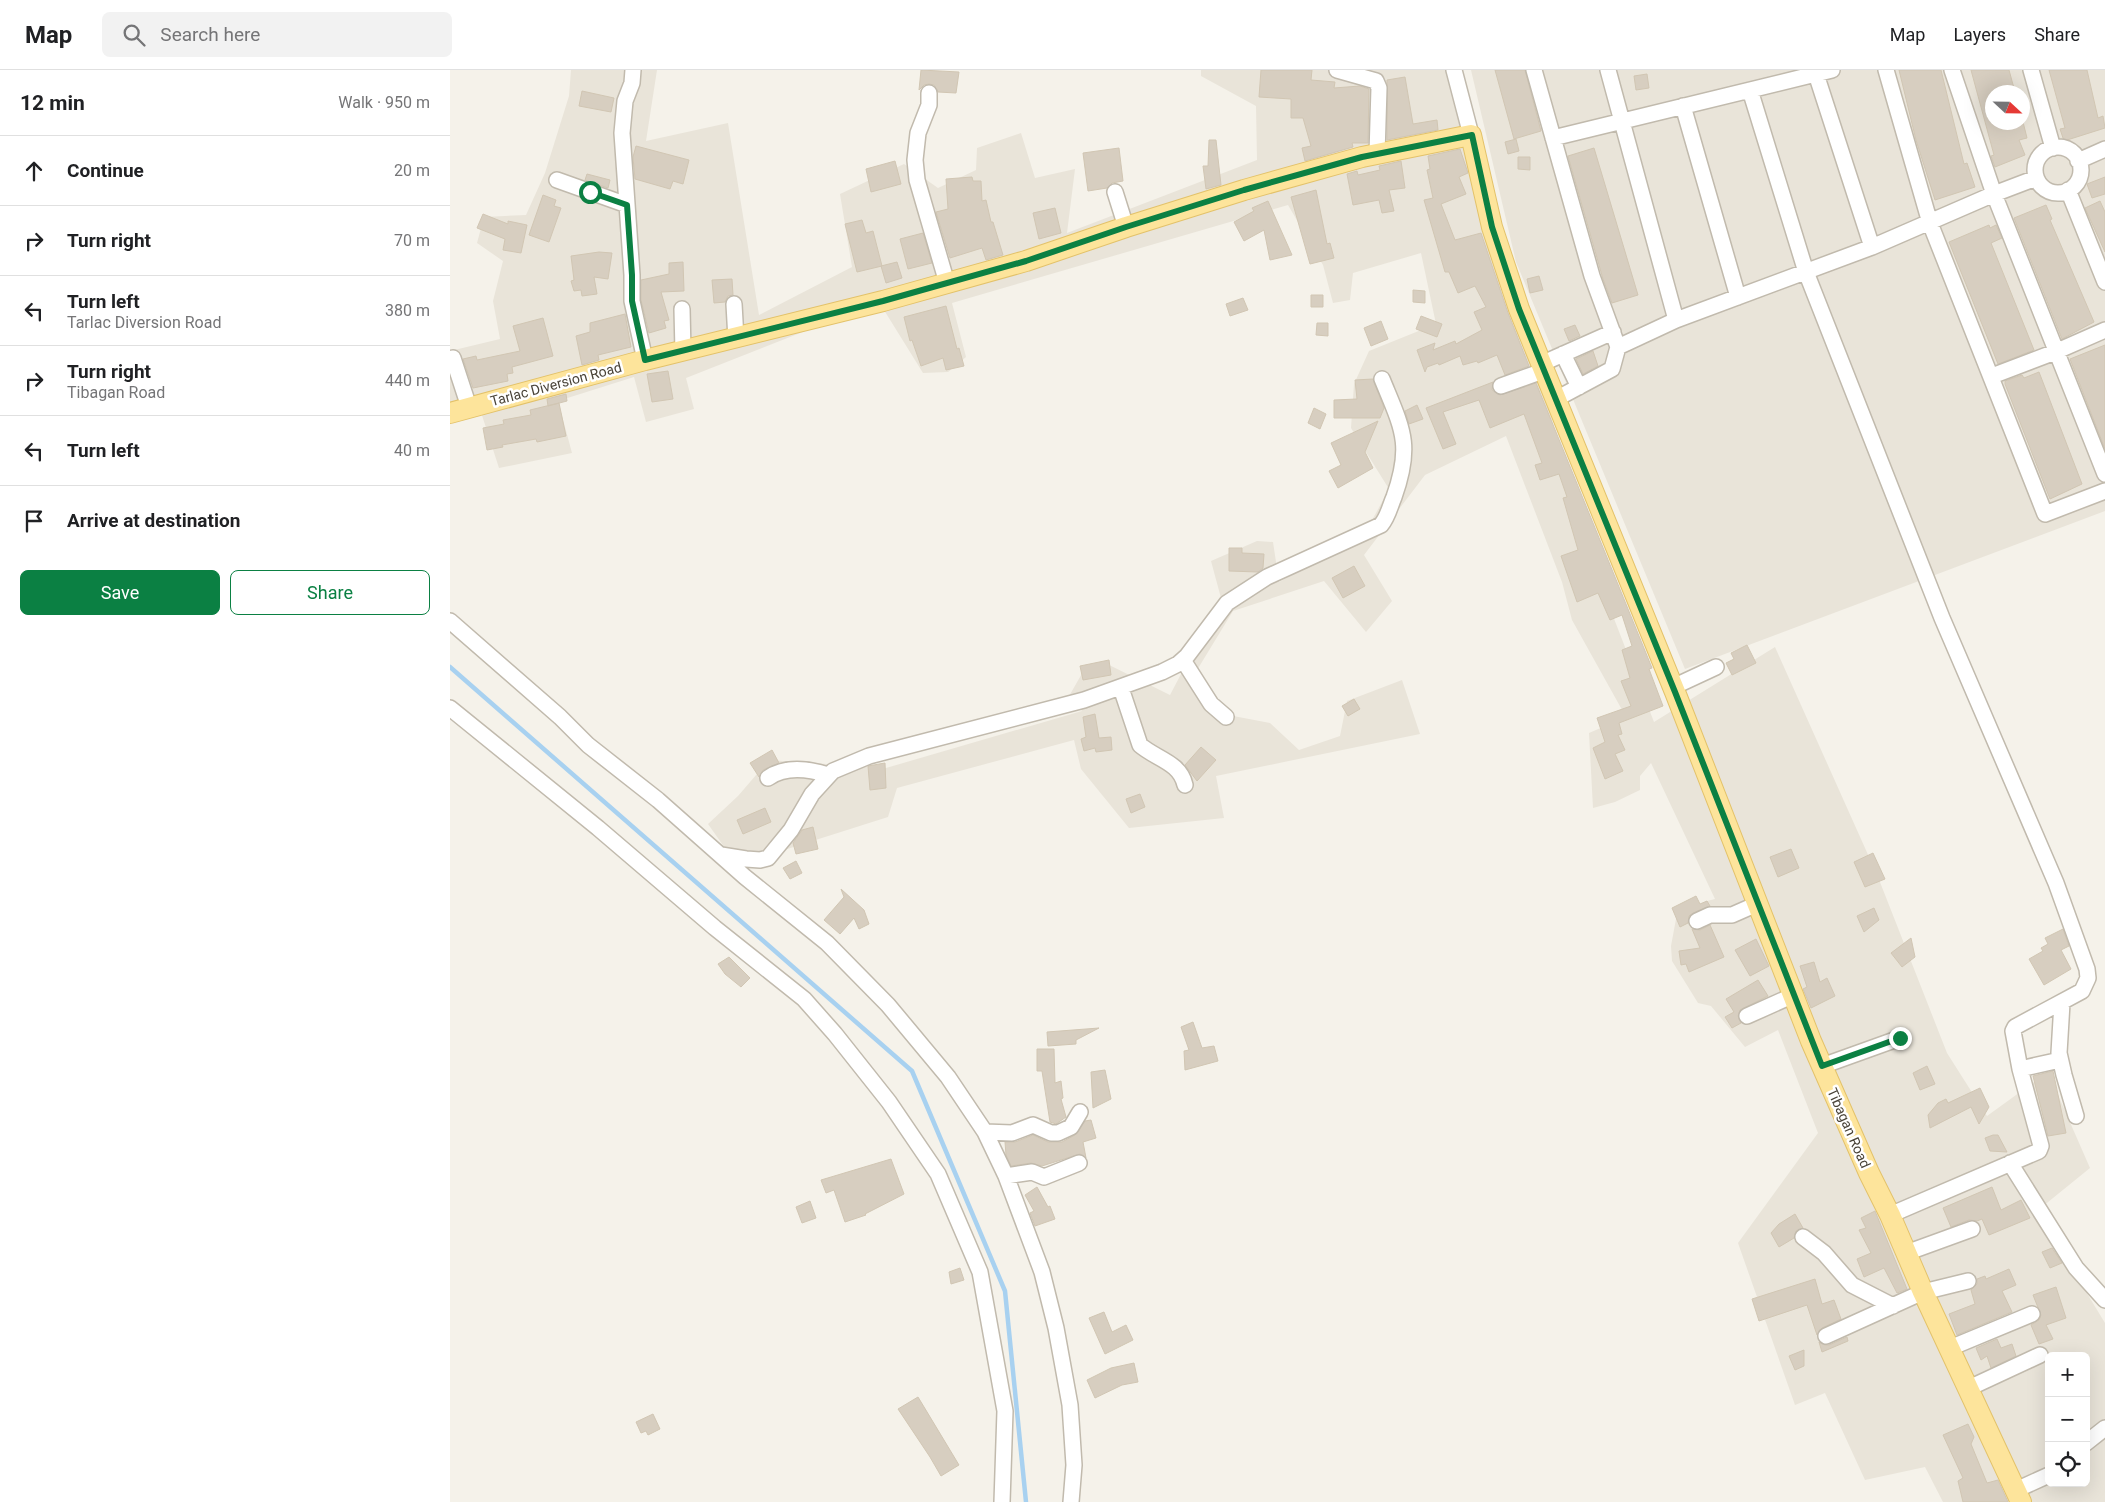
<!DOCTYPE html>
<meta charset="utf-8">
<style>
:root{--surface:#fff;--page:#f2f2f2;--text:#202124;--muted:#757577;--line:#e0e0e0;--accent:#0b8043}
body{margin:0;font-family:Roboto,sans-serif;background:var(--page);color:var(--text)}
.controls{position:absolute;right:15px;bottom:15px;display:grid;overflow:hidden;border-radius:8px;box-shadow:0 5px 20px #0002}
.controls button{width:45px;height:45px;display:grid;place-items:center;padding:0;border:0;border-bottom:1px solid var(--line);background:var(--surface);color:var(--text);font:25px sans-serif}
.compass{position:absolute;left:1535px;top:15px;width:45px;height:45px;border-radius:50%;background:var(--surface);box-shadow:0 5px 20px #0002;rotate:112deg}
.stop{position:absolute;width:15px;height:15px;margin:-11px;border:4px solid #0b8043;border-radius:50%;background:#fff}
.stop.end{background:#0b8043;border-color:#fff;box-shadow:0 1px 5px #0008}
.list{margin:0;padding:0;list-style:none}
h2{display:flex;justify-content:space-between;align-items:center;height:65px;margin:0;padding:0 20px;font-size:21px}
h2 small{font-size:16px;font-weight:400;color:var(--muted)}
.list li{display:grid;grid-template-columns:32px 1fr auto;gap:15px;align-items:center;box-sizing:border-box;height:70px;padding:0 20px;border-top:1px solid var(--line)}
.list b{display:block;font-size:19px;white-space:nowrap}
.list p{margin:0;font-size:16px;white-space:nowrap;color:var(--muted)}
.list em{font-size:16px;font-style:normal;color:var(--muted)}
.actions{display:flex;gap:10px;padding:15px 20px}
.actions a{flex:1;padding:11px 0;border:1px solid var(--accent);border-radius:8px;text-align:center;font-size:18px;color:var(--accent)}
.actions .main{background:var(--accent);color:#fff}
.icon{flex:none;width:28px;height:28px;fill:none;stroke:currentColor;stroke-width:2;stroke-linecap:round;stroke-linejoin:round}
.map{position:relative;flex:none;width:1655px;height:1432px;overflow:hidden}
header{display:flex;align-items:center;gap:30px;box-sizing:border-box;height:70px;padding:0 25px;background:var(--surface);border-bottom:1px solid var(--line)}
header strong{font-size:24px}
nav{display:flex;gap:28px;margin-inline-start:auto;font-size:18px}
.search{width:350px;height:45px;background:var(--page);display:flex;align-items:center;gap:12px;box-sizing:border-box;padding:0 18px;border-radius:8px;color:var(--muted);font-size:19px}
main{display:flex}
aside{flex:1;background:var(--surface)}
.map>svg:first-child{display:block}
.residential{fill:#e9e4d9;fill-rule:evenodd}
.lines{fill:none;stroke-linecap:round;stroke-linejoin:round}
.stream{stroke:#a8d1f0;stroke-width:4.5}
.building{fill:#d7cec0;stroke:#d1c6b3}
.minor-casing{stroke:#c1baad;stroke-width:18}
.major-casing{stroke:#e3c26a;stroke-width:22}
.minor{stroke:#fff;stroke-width:15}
.major{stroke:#fde49b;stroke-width:20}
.route{stroke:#0b8043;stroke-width:6}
.labels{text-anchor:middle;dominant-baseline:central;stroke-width:5;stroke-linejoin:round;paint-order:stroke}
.street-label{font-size:14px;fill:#494338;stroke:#fff}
</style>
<header>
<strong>Map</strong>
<div class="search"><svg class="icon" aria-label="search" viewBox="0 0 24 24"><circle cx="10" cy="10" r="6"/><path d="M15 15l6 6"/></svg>Search here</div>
<nav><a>Map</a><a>Layers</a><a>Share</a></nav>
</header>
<main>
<aside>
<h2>12 min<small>Walk · 950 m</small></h2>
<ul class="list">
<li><svg class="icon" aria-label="ahead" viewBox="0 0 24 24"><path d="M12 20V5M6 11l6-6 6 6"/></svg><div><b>Continue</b></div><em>20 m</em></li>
<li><svg class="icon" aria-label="right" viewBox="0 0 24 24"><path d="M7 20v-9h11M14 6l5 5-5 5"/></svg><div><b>Turn right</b></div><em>70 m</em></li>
<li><svg class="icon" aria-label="left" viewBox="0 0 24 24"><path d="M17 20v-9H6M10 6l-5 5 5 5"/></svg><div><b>Turn left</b><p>Tarlac Diversion Road</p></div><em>380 m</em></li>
<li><svg class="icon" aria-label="right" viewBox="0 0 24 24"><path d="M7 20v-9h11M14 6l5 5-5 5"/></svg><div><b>Turn right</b><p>Tibagan Road</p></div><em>440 m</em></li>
<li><svg class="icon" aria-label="left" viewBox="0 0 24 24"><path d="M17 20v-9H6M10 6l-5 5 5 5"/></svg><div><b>Turn left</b></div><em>40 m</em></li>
<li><svg class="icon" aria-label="arrive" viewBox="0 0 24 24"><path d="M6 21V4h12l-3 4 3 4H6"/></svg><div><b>Arrive at destination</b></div></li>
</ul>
<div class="actions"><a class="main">Save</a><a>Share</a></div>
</aside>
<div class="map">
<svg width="1655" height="1432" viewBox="0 0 1655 1432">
<rect width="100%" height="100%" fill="#f5f2ea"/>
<!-- residential -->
<path class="residential" d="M121,0H207L196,71L278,53L309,245L402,197L390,124L454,94L488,118L526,100L527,78L571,63L585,108L625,99L617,163L807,90L806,36L751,6V0H996L1079,269L1144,497L1204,652L1325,577L1428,807L1497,983L1537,1046L1598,1002L1640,1098L1587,1141L1655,1253V1432H1493L1475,1397L1415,1410L1375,1323L1345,1335L1288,1173L1368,1063L1328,960L1295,977L1261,936L1248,933L1222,891L1221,876L1226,849L1257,831L1265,829L1201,693L1190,706V720L1165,732L1143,738L1139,663L1176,647L1122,550L1112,512L1056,366L975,405L914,485L942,531L916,562L874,511L783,541L744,605L778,645L820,653L849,680L890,666L897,631L952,610L970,664L766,706L774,748L679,758L631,699L624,670L447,718L438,747L287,795L258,754L288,726L319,690L436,698L632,641L618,628L634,600L653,592L720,625L771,528L761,491L807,471L823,472L829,512L913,467L939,419L901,358L904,314L919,281L986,254L971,183L903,203L900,230L883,233L873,195L838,135L502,233L516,287L498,302L473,303L429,232L236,308L244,339L196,352L184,307L108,331L122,383L49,398L28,333L0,340V281L50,269L43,231L53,191L27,173L34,147L76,145L95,103L119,26ZM1599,1286H1636V1413H1599Z
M1021,0H1655V441L1235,599L1066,192ZM1542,22H1572V52H1542Z"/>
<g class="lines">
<!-- stream -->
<path class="stream" d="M0,597L462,1001L555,1221L576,1432"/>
</g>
<!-- building -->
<path class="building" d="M471,0L509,2L506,23L488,22L484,15L479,14L474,15L469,20Z
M811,0H862L861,10L885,12L884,18L910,16L919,19L918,73H902L903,77L855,91L852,78L861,76L853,48H841V29L809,27Z
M1045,0H1075L1091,61L1064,69Z
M1449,0H1491L1514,94L1517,93L1525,117L1485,130L1466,70Z
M1521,0H1559L1565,22H1542V52H1573L1577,68L1569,70L1575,85L1545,97L1541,86L1544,85Z
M1599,0H1637L1648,48L1653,46L1655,58L1614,71L1610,59L1615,58Z
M1197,4L1199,18L1186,20L1184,6Z
M955,7L963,54L987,50L988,60L937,70V10Z
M132,21L164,28L161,42L129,36Z
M1066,69L1069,81L1058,84L1055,72Z
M759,70H766L771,115L756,119L753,96H758Z
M186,76L239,90L233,114L223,111L220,119L185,109L183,87Z
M669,78L673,111L662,113L657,118L638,121L633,83Z
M1144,78L1188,225L1162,233L1153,209L1118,86Z
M1010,79L1018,103L1009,107L1016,124L991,134L1005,170L1031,163L1058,243L1079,296L1055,305L1047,285L1028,293L1027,291L1013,295L1010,286L989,295L988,293L977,297L975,302L967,280L985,273L983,280L1005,271L1006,274L1032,260L1024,242L1036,237L1025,216L1008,223L999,202H995L974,130L983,128L977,100L980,99L978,86Z
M1068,87H1080V100L1068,99Z
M445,91L451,114L421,122L416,99Z
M951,91L955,118L939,120L944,141L932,143L929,130L903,135L897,104L907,101L908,105L930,100L929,96Z
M137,104L160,110L158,118L135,110Z
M522,107L523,111H531L532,131L536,130L541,152H543L553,185L536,190L532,178L500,188L486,142L498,139L496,109Z
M1655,107V124L1642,128L1637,114Z
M866,120L877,174L880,173L884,188L860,194L841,127Z
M93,125L106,130L104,136L111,138L99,172L79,165Z
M818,131L842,185L820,190L814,160L794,171L784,152L804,141L802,138Z
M1650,131L1655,142V182L1635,138Z
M1596,135L1602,149L1600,150L1644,252L1612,269L1564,148Z
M605,138L611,163L589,169L583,143Z
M33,144L58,154V151L77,155L71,183L53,180L55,169L27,158Z
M412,150L416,163L423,161L432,196L407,202L395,154Z
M1539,155L1540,158L1546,155L1552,168L1541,173L1584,280L1548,294L1499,172Z
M473,163L482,193L458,199L450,169Z
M149,182L162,183L158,209L144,207L147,224L132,226L131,220L124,221L121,211L124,210L121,186Z
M233,192L234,221L211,222L219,250L214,251L216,258L199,263L191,230V210L219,204V193Z
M447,192L452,208L436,213L431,196Z
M1089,206L1093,220L1080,223L1077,209Z
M282,209L283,225L278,226L275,232L264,233L262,210Z
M963,220L975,221V233L963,232Z
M861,225H873V237H861Z
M793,228L798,240L780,246L776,234Z
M496,236L507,279L509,278L514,296L496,300L493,288L471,296L462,270L460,271L454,247Z
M175,244L181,277L148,285L149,290L132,295L126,266L140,262V253Z
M971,246L992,254L987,267L966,259Z
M93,248L103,286L62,297L63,303L57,304L58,311L23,318L13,289L26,286L27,290L70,281L63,256Z
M931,251L938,269L921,276L914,258Z
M867,253H878V266L866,265Z
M1125,255L1130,266L1119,271L1114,259Z
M1655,275V379L1620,289Z
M1143,281L1148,296L1133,304L1126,289Z
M218,301L223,329L202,332L197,304Z
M1589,302L1632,414L1600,429L1555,314V311L1572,305L1574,308Z
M923,309L934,338L930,348H884V330L907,329L905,310Z
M1043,312L1042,320L1050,325L1086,313L1202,598L1199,599L1213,636L1169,653L1172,664L1168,665L1175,680L1165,684L1173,701L1155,709L1143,678L1155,672L1147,648L1181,636L1171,611L1180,608L1172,580L1182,576L1172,545L1160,550L1148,523L1127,532L1111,486L1128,480L1113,428L1117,427L1109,404L1090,410L1085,395L1092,393L1074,344L1040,358L1029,330L993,342L1006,374L993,379L976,338Z
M116,324L117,331L98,336L97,329Z
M109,333L116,366L87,372L86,369L52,375L53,377L37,380L33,358L54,354L53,350L81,345L80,340Z
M967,335L973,349L959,354L955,341Z
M864,338L876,344L870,359L858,353Z
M928,351L915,382L923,398L888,418L879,401L891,395L881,373Z
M779,478H792V483L814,484L813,498L808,502L779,501Z
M904,496L915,516L893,528L882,508Z
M1297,575L1306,593L1282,605L1276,593L1284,589L1281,583Z
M659,590L661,605L633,610L630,596Z
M904,629L910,639L898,646L892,636Z
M645,644L649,668L661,667L662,680L646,682L645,678L634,681L631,669L636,667L633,647Z
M751,677L766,690L747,711L735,695Z
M322,680L329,693L313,700L309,707L300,693Z
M435,693L436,718L420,720L418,696Z
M690,724L695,737L681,743L676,729Z
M315,738L321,752L293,764L287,750Z
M363,757L368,779L346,784L343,773L352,760Z
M1341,779L1349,798L1328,807L1320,787Z
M1423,783L1435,809L1415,817L1404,792Z
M346,791L352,803L340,809L333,798Z
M391,819L414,840L419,854L409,859L404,848L390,864L374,850L394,827Z
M1246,826L1250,834L1257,831L1260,836L1243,843L1239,846L1238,853L1230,857L1222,838Z
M1424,838L1429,850L1414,862L1407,846Z
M1260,855L1274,887L1239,902L1236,894L1231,895L1229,881L1250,878L1242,859L1250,860Z
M1613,859L1619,876L1611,880L1621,899L1594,915L1579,889L1593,881L1591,878L1598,874L1595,868Z
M1461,868L1465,887L1452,897L1441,883Z
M1306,869L1319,896L1300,906L1285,880Z
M279,887L300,908L291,917L275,904L268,894Z
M1364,892L1370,912L1377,908L1385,926L1361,938L1353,919L1357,917L1350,896Z
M1308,910L1318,926L1290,940L1288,946L1291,953L1282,958L1275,947L1284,942L1276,929Z
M743,952L752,978L764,976L768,991L735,1000L734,981L739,980L731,957Z
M649,958L626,970V974L598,976L597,962Z
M587,979H604L605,1013L611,1011L613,1028L611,1029L616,1047L606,1054L600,1052L592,1001H587Z
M1477,996L1485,1014L1470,1020L1463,1003Z
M655,1000L661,1029L643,1038L641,1002Z
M1603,1001L1616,1063L1598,1066L1583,1006Z
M1530,1018L1539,1037L1529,1054L1521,1037L1480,1058L1478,1045L1488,1033L1496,1029L1498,1033Z
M641,1050L646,1068L633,1072L636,1088L630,1084L592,1096L581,1093L561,1096L556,1085L555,1072H565L583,1065L598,1072H612L625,1065L635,1051Z
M1543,1065H1548L1557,1082L1540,1081L1535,1068Z
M441,1089L454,1124L415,1144L416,1145L395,1152L384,1120L376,1123L371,1110Z
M587,1117L598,1137L600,1136L605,1149L585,1156L580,1143L584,1141L575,1125Z
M1542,1117L1551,1140L1571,1130L1580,1148L1539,1165L1532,1149L1527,1151L1519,1150L1501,1157L1493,1138Z
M360,1131L366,1148L352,1153L346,1137Z
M1425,1141L1457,1219L1447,1223L1434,1198L1414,1207L1407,1189L1421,1183L1409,1160L1416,1158L1411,1148Z
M1345,1144L1353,1158L1346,1161L1344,1168L1329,1177L1321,1163L1329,1154Z
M1602,1178L1612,1193L1600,1198L1592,1182Z
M510,1198L514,1210L501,1214L499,1202Z
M1559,1199L1566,1215L1552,1221L1562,1242L1507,1265L1499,1244L1525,1234L1521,1220L1527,1214V1209L1535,1206L1536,1209Z
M1365,1209L1372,1234L1384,1230L1391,1249L1372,1258L1367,1265L1357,1235L1309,1251L1302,1229Z
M1606,1217L1616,1248L1596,1255L1603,1269L1589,1274L1581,1255L1589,1250L1591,1245L1583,1225Z
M654,1242L662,1262L676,1255L683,1270L655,1284L639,1248Z
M1397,1267L1398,1271L1372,1282L1369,1272L1375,1275H1379Z
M1547,1269L1551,1278L1562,1274L1566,1286L1541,1298L1537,1286L1531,1290L1526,1278Z
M1354,1280V1296L1345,1300L1339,1286Z
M684,1293L688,1312L672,1315L645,1328L637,1310L661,1298Z
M468,1327L509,1395L491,1406L480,1387L448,1339Z
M203,1344L210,1359L198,1365L196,1361L191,1363L186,1352Z
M1518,1354L1524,1367L1521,1374L1537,1413L1548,1410L1558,1432H1513L1508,1411L1513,1408L1493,1365Z"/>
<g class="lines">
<!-- minor casing -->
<g class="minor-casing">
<path id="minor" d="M183,0L182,13L175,31L172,63L182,205V231L195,290
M887,0L926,11L929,18L927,84
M1004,0L1021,65
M1084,0L1142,206L1168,277L1162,299L1106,329
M1158,0L1226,250
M1436,0L1480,153L1595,444L1655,421
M1502,0L1544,124L1655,404
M1581,0L1603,78
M1366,4L1422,177
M1300,20L1356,202L1492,548L1606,813L1637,899L1638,908L1632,921L1565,957L1563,961L1570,999L1591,1076L1589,1081L1440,1145
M479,23V35L468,63L465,90L467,110L497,213
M1233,36L1288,227
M1103,68L1382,0
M1585 100a23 23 0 1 1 46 0a23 23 0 1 1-46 0Z
M1628,91L1655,79
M107,110L177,135
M1618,120L1655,212
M665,122L676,157
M284,234L286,269
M232,239L233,282
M1168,277L1226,250L1422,177L1544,124L1586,108
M1113,284L1129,317
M3,288L19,337
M1091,294L1163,262
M1542,306L1605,282L1655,260
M1051,316L1093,301
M0,551L110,647L138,675L208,730L295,807L377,873L438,935L498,1007L535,1062L556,1106L592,1202L606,1258L620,1335L624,1395L621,1432
M733,590L761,634L776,647
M1223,617L1266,597
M671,618L690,675C706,689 730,692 735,715
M0,638L148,758L265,858L354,929L385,964L439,1032L488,1104L530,1202L555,1341L552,1432
M318,708C335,696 359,699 378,705
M271,785L296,789L310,790L318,788L341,760L362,724L383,701L419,686L634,630L712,602L728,594L737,586L777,533L817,507L931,455C938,447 940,436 944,427C963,374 952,358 932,309
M1247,851L1260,845H1282L1307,834
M1612,933L1609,983L1614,1005L1626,1046
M1297,946L1344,925
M1372,996L1450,968
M1570,999L1610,990
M535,1062L562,1063L583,1055L601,1063H608L621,1057L630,1042
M1560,1093L1626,1198L1655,1230
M556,1106L582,1102L594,1107L629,1093
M1353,1167L1374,1183L1402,1215L1443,1236
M1456,1183L1522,1159
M1376,1266L1473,1222L1518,1211
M1500,1278L1582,1244
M1519,1318L1590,1285
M1636,1373L1655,1358
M1566,1420L1599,1405"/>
</g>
<!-- major casing -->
<g class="major-casing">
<path id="major" d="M0,343L195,290L433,231L576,191L676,157L794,120L912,87L1021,65L1042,157L1069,239L1225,622L1361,971L1419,1103L1440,1145L1473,1222L1571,1432"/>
</g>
<!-- minor -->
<use href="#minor" class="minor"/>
<!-- major -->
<use href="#major" class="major"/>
</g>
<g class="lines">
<!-- route -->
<path class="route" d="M140,122L177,135L182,205V231L195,290L433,231L576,191L676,157L794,120L912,87L1022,65L1042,157L1069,239L1225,622L1372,996L1450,968"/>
</g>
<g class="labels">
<!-- street labels -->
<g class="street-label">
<text transform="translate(106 314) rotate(-15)">Tarlac Diversion Road</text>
<text transform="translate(1399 1058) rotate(66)">Tibagan Road</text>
</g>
</g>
</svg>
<div class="controls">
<button>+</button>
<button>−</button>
<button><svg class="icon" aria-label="locate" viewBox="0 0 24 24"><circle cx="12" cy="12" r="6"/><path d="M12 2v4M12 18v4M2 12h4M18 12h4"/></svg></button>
</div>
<svg class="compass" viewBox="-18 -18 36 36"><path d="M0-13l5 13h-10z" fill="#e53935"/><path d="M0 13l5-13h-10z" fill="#757577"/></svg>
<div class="stop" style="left:140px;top:122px"></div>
<div class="stop end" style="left:1450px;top:968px"></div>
</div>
</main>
